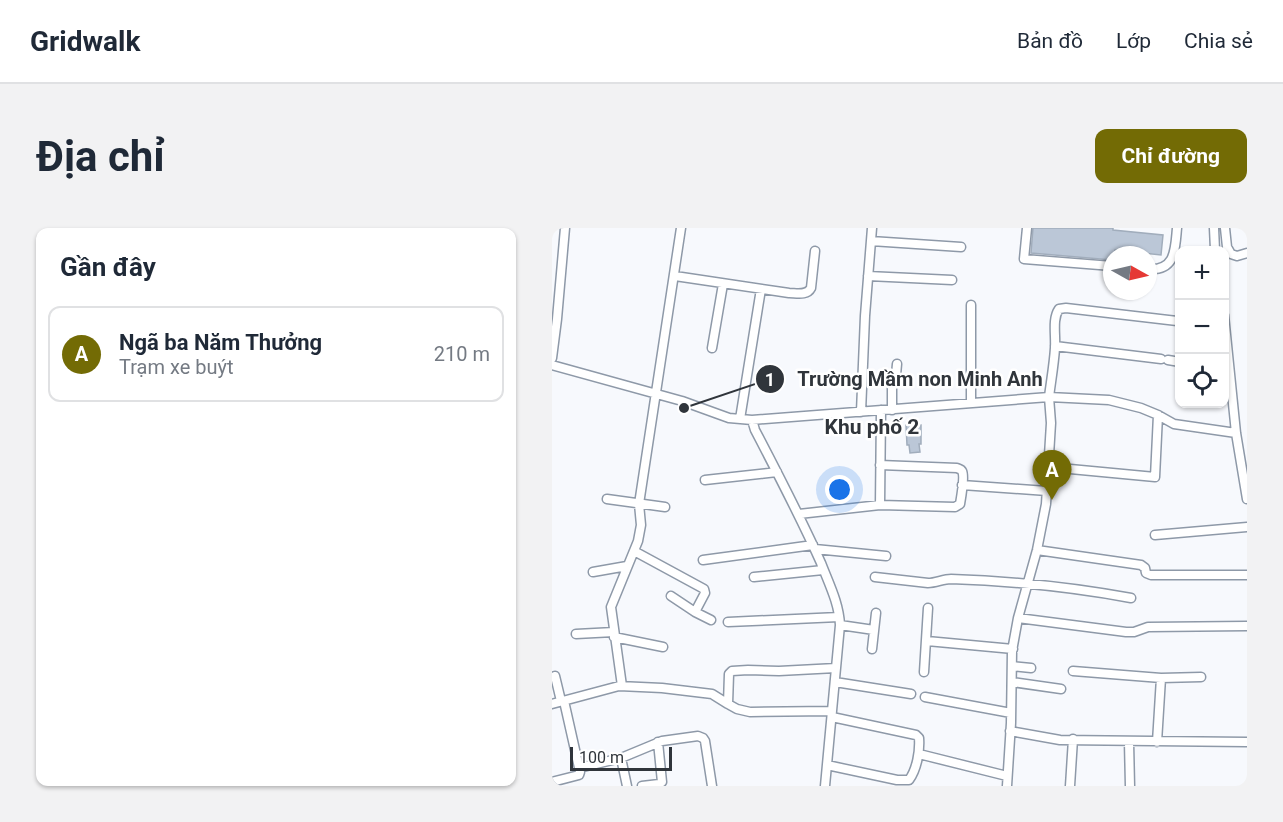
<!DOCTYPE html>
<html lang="vi">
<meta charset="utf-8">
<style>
:root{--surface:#fff;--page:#f2f2f3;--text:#1f2937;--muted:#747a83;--line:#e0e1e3;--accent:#736b05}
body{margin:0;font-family:Roboto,sans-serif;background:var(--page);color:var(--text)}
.controls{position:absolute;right:18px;top:18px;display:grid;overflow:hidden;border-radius:12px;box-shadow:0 2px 4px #0004}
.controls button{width:54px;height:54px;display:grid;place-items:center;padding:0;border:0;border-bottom:2px solid var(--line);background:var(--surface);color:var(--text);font:30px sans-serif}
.compass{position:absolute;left:551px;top:18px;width:54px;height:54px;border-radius:50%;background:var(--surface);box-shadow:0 2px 4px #0004;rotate:98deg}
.scale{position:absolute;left:18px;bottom:15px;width:102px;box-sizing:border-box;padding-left:6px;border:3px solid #30353b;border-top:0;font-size:16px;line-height:21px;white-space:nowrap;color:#30353b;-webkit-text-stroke:4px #fff;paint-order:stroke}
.you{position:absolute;left:288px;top:262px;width:21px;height:21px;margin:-15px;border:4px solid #fff;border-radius:50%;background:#1a73e8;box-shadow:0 0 0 9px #1a73e833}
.badge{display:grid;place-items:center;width:39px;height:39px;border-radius:50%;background:var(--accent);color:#fff;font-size:20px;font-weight:700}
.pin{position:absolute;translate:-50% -50px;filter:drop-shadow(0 2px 3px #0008)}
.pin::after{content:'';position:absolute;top:32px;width:21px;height:18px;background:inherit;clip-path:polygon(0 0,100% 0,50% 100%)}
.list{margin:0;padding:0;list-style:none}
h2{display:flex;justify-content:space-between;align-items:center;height:78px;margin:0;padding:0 24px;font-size:26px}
h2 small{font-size:20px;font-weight:400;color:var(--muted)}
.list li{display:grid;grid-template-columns:39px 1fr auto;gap:18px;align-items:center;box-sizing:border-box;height:96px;margin:0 12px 12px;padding:0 12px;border:2px solid var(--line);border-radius:12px}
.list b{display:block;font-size:22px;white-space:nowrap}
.list p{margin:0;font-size:20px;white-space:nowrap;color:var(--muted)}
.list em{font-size:20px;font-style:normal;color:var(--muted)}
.icon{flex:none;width:33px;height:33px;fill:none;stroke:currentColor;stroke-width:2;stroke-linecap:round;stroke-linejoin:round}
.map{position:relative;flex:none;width:695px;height:558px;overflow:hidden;border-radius:12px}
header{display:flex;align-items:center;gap:36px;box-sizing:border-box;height:84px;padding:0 30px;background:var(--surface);border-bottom:2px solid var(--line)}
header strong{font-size:28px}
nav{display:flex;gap:33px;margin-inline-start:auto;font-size:21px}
.intro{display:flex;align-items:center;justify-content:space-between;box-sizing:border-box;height:144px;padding:0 36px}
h1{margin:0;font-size:42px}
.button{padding:15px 27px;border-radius:12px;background:var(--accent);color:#fff;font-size:21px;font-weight:700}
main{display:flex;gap:36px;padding:0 36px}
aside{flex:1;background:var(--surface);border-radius:12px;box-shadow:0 2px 4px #0004}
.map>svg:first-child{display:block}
.building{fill:#bbc7d7;stroke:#a1adbc;stroke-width:1.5}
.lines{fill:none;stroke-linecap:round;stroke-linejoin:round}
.minor-casing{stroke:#8e99a8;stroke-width:11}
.minor{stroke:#fff;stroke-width:8}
.labels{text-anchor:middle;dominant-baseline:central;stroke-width:5;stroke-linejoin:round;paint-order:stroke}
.quarter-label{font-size:21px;font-weight:bold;fill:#30353b;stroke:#fff}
.leader{fill:none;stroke:#30353b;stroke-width:2}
.callout-dot{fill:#30353b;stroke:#fff;stroke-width:2}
.mark-label{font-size:18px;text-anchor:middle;font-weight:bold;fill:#fff}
.callout-label{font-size:20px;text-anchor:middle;font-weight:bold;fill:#30353b;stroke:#fff;stroke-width:5;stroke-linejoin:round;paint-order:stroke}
</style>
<header>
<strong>Gridwalk</strong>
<nav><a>Bản đồ</a><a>Lớp</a><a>Chia sẻ</a></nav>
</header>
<div class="intro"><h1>Địa chỉ</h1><a class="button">Chỉ đường</a></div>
<main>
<aside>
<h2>Gần đây<small></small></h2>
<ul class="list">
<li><span class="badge">A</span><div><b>Ngã ba Năm Thưởng</b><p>Trạm xe buýt</p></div><em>210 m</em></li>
</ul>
</aside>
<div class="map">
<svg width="695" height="558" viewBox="0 0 695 558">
<rect width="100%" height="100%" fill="#f7f9fd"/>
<!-- building -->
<path class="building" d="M481,0H561V2L611,7L609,27L563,22L562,27H560V32L479,25Z
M354,197H369V216H367L368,224L358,225L357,217H355Z"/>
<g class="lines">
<!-- minor casing -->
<g class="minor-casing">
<path id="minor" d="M475,0L472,31L560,38
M662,0L663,22
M673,0L675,19L679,26L685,28L695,25
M319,13L409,19
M596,41C624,43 623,21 625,0
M123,48L237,65C244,65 255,68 259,60L263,23
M316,48L400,52
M672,87L684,205L695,271
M628,92L625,93L514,80L507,81C500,91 504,107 503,120C502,136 499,153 497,169L557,172L589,180L606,187L622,196L684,205
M503,118L609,131
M160,120L171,56
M0,130L5,91L13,0
M616,132L628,134
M0,137L130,173L177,190L200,192L497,169L499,195L494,276L485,322L466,390L460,423L459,495L455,558
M419,175V77
M340,182V155L344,147L345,136
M309,184L313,88L320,0
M188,191L209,61
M200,192L203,202C226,246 249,290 269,335C277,356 287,375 288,397L273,558
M497,239L603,249L606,187
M153,252L225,244
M410,257L495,263
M55,271L113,279
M328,277L329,182
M247,286L328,277L403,279L408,276C409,270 413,248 410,243C409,241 407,241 405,240L328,237
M603,307L695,299
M263,321L334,328
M485,322L589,337L593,340L594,345L599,347H695
M82,323L152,361L153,365L143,384
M151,332L261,317
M41,344L75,338
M202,349L271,342
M323,349L376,355C384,355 391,351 399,351C459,353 520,359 579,370
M119,368L143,384L159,392
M466,390L574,404H582L596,399L695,398
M176,394L287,389
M288,397L322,402
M24,406L62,404
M62,409L111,419
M375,413L461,421
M320,421L324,385
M460,438L479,440
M521,443L609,450L649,449
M372,444L376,380
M3,448L9,473
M283,454L359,466
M460,454L509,461
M70,458L59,379L86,313L89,297L87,276L129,0
M373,469L459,485
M0,476L67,458L110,460L160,466L176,476L185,481L198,484L280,483
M176,476L177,446L180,443L196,442L227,443L284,440
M458,503L508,512L695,514
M577,514L578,558
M605,514L609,450
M371,527L455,548
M69,530L75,558
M275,537L345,552H357C365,541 368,523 367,510L364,507L280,489
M27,540L69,530L110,513L146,508L151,510L153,513L160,558
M0,554L27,547L28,544L12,473
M90,558L107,556L110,554L106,514
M518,558L521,511"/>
</g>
<!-- minor -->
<use href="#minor" class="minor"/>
</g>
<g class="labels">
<!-- quarter labels -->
<g class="quarter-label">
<text x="320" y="199">Khu phố 2</text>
</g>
</g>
<!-- callouts -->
<path class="leader" d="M132 180L218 151"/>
<g class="callout-dot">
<circle cx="132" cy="180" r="6"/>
<circle cx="218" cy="151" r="15"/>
</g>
<g class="mark-label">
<text x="218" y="158">1</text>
</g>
<g class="callout-label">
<text x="368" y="158">Trường Mầm non Minh Anh</text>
</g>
</svg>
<div class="controls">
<button>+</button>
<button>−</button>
<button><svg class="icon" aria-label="locate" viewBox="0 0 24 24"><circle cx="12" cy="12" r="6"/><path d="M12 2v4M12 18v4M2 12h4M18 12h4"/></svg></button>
</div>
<svg class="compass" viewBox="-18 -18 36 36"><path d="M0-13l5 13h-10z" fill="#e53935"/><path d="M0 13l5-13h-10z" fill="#747a83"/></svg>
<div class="scale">100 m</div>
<div class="you"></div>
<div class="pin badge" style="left:500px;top:272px">A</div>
</div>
</main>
